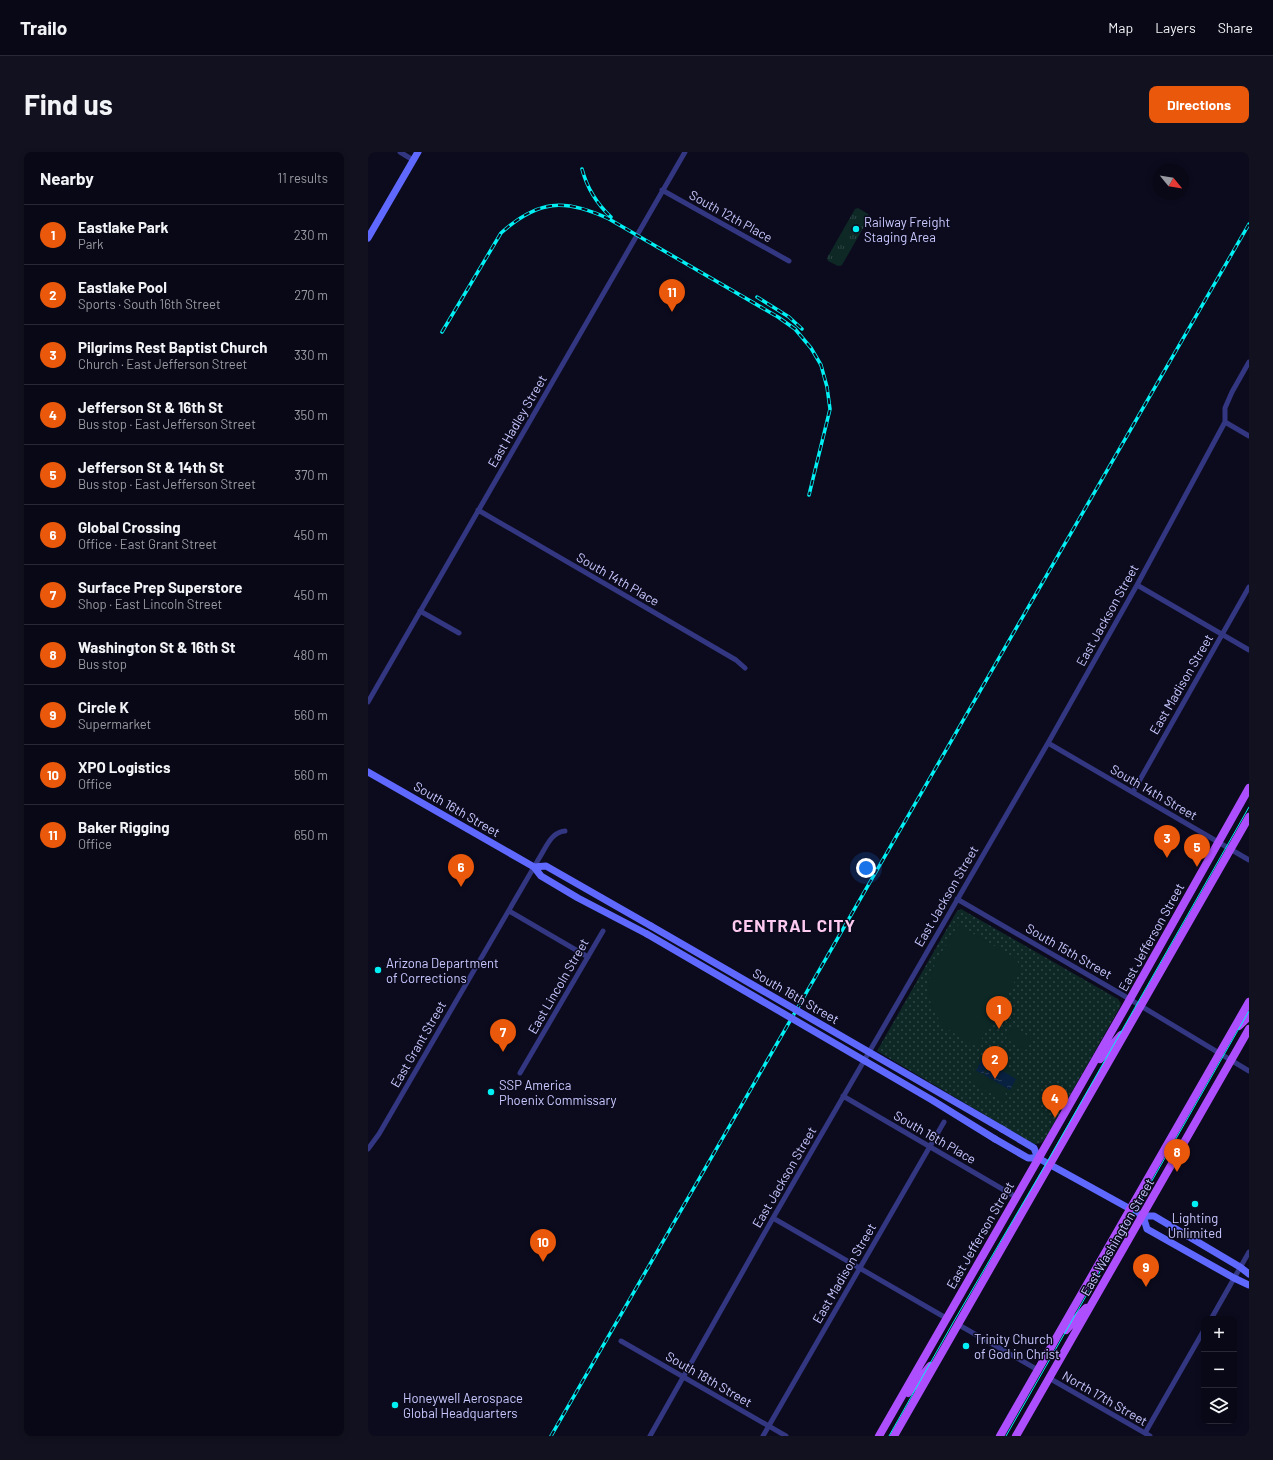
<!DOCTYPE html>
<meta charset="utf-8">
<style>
:root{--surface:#090816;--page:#12111f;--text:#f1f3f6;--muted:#999aa1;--line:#292935;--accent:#ea580c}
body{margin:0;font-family:Barlow,sans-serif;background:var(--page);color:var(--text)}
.controls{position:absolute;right:12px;bottom:12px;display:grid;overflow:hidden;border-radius:8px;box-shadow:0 2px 6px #0003}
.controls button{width:36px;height:36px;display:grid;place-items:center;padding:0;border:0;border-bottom:1px solid var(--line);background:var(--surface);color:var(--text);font:20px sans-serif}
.compass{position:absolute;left:785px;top:12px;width:36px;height:36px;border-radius:50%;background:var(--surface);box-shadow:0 2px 6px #0003;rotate:120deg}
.you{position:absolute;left:498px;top:716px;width:14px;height:14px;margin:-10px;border:3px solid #fff;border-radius:50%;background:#1a73e8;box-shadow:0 0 0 6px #1a73e833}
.badge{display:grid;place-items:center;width:26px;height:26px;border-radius:50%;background:var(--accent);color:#fff;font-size:13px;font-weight:700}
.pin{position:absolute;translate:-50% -33px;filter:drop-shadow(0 1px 2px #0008)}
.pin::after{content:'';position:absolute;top:21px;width:14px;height:12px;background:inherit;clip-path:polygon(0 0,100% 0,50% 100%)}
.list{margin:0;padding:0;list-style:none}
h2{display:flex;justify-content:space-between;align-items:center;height:52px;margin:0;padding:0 16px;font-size:17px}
h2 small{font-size:13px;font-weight:400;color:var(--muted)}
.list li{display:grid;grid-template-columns:26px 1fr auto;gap:12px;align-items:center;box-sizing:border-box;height:60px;padding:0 16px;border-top:1px solid var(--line)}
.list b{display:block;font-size:15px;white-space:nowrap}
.list p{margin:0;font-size:13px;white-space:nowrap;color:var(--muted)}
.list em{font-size:13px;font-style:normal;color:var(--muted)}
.icon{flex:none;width:22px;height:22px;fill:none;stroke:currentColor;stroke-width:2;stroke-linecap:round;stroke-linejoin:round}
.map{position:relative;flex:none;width:881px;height:1284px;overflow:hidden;border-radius:8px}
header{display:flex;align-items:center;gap:24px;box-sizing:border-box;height:56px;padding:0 20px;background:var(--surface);border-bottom:1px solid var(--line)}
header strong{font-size:19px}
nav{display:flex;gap:22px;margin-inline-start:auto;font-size:14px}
.intro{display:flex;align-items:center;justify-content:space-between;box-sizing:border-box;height:96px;padding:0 24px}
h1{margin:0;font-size:28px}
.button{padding:10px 18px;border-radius:8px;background:var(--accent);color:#fff;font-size:14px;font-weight:700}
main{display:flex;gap:24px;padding:0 24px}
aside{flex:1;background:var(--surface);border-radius:8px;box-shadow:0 2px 6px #0003}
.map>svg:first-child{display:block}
.grass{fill:url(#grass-tufts)}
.park{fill:url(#park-dots)}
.pitch{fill:#0d2825}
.water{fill:url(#water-ripples)}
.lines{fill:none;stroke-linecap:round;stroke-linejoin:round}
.street{stroke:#333680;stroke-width:5}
.secondary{stroke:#5f69ff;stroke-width:7}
.primary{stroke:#ae4fff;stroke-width:8}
.tram{stroke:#00f0f3;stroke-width:1}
.rail-casing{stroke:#00f0f3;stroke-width:3.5}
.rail{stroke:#0c0b1e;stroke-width:2;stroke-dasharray:6;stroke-linecap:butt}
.secondary-bridge{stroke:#5f69ff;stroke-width:7}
.poi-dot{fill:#00f0f3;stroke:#0c0b1e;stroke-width:1.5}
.labels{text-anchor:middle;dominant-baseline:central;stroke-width:3;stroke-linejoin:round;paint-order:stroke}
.street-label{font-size:13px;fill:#c9c8ff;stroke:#0c0b1e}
.poi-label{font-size:13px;fill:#c9c8ff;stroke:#0c0b1e;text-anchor:start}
.district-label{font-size:17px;font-weight:bold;letter-spacing:1px;fill:#ffcaf0;stroke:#0c0b1e}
</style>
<header>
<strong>Trailo</strong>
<nav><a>Map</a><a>Layers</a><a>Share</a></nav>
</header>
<div class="intro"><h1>Find us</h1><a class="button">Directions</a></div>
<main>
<aside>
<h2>Nearby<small>11 results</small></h2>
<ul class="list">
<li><span class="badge">1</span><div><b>Eastlake Park</b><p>Park</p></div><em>230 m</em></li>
<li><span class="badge">2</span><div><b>Eastlake Pool</b><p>Sports · South 16th Street</p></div><em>270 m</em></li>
<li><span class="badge">3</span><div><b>Pilgrims Rest Baptist Church</b><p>Church · East Jefferson Street</p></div><em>330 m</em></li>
<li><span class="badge">4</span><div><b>Jefferson St &amp; 16th St</b><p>Bus stop · East Jefferson Street</p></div><em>350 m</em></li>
<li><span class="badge">5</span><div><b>Jefferson St &amp; 14th St</b><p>Bus stop · East Jefferson Street</p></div><em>370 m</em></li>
<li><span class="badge">6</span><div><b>Global Crossing</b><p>Office · East Grant Street</p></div><em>450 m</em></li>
<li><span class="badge">7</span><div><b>Surface Prep Superstore</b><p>Shop · East Lincoln Street</p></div><em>450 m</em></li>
<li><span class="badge">8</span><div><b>Washington St &amp; 16th St</b><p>Bus stop</p></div><em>480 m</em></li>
<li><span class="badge">9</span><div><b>Circle K</b><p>Supermarket</p></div><em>560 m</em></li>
<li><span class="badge">10</span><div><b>XPO Logistics</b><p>Office</p></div><em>560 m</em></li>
<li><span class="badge">11</span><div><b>Baker Rigging</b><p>Office</p></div><em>650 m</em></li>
</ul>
</aside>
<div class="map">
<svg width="881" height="1284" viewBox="0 0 881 1284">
<defs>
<pattern id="grass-tufts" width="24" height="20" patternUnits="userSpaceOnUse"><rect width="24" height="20" fill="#0d2825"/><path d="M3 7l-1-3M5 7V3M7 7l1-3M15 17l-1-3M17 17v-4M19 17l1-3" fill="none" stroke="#2f4646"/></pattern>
<pattern id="park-dots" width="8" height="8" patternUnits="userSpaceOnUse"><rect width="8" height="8" fill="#0d2825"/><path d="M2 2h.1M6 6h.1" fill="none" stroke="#2f4646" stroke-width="1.8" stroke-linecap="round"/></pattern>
<pattern id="water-ripples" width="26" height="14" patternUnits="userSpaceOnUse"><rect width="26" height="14" fill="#082140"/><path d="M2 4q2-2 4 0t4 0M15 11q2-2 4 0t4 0" fill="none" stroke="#2b405d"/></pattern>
</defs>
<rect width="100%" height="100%" fill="#0c0b1e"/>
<!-- grass -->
<path class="grass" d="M490,56L500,62L501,66L474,113L470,114L460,109L459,106L487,57Z"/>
<!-- park -->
<path class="park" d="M593,757L750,847L753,851L752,855L677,987C674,991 672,992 666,992L509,899L589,759Z"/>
<!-- pitch -->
<path class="pitch" d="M590,773L649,807L652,820L609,895C600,889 589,884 580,877C565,865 555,839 563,821C570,804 581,789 590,773Z
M645,875L665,887L658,898L638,887Z
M614,903L654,926L645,942L638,938H635L634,940L638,942L636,945L640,946L637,950L600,928Z"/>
<!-- water -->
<path class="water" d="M614,907L621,911L615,922L608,919Z
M623,912L648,927L642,938L616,923Z"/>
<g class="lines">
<!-- street -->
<path class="street" d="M32,0L45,8
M294,38L421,109
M857,270L881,284
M110,358L368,508L377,516
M769,433L881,498
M52,459L91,481
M0,550L317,0
M680,591L881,708
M765,640L881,435
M589,747L753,842L881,919
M141,759L220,805
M152,921L235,779
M475,944L648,1045
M0,997L11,982L173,703C179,693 184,680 197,679
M405,1066L578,1166
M843,1167L881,1100
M591,1173L670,1218
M253,1189L418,1284
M681,1226L782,1284
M777,1281L836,1178
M282,1284L405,1066L680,591L769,433L857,270V256L864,240L881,210
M395,1284L576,970"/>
<!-- secondary -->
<path class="secondary" d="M0,86L50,0
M0,620L166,715L173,724L210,746L279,782
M166,715L178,714L283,774
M634,977L666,996L670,1006
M627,987L660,1006H670L775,1064
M775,1064L779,1077L866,1126L881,1133
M775,1064H786L872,1115L881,1122"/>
<!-- primary -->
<path class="primary" d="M871,874L881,864
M732,907L753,883
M698,1178L718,1156
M540,1241L562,1214
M511,1284L757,856L881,636
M526,1284L881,665
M632,1284L881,850
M648,1284L881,877"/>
<!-- tram -->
<path class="tram" d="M521,1284L586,1169L679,1010L881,655
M638,1284L881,859"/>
<!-- rail casing -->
<g class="rail-casing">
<path id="rail" d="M214,17C219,36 229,52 243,65
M389,145L421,165L434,177
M74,180L133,81C170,48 196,46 241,67L410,165L427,177L443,196L453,213L459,235L462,257L441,343
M183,1284L881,72"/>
</g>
<!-- rail -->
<use href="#rail" class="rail"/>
<!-- secondary-bridge -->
<path class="secondary-bridge" d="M283,774L634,977
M279,782L564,948L627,987"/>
</g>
<!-- markers -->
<g class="poi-dot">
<circle cx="488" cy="77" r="4"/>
<circle cx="10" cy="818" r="4"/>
<circle cx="123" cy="940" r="4"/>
<circle cx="827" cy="1052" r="4"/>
<circle cx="598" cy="1194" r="4"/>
<circle cx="27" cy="1253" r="4"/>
</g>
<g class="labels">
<!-- street labels -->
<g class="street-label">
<text transform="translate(363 64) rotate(29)">South 12th Place</text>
<text transform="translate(149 269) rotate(-60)">East Hadley Street</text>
<text transform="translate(250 427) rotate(30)">South 14th Place</text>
<text transform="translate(739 463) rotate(-61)">East Jackson Street</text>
<text transform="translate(813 532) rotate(-60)">East Madison Street</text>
<text transform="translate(786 640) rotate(30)">South 14th Street</text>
<text transform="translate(89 657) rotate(30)">South 16th Street</text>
<text transform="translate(578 744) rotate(-60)">East Jackson Street</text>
<text transform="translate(783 785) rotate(-61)">East Jefferson Street</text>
<text transform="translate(701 799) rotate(30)">South 15th Street</text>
<text transform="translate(190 834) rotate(-60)">East Lincoln Street</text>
<text transform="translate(428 844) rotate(30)">South 16th Street</text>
<text transform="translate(50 892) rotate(-60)">East Grant Street</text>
<text transform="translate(567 985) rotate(30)">South 16th Place</text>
<text transform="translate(416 1025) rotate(-60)">East Jackson Street</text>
<text transform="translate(612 1083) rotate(-60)">East Jefferson Street</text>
<text transform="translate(749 1085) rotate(-60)">East Washington Street</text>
<text transform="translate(476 1121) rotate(-60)">East Madison Street</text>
<text transform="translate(341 1227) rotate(30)">South 18th Street</text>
<text transform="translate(737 1246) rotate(30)">North 17th Street</text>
</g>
<!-- poi labels -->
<g class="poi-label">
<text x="496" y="70">Railway Freight<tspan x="496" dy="15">Staging Area</tspan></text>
<text x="18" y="811">Arizona Department<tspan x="18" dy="15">of Corrections</tspan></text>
<text x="131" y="933">SSP America<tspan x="131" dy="15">Phoenix Commissary</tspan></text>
<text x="827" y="1066" text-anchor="middle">Lighting<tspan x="827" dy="15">Unlimited</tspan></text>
<text x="606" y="1187">Trinity Church<tspan x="606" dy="15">of God in Christ</tspan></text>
<text x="35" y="1246">Honeywell Aerospace<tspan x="35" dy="15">Global Headquarters</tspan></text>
</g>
<!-- district labels -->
<g class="district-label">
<text x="426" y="773">CENTRAL CITY</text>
</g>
</g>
</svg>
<div class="controls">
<button>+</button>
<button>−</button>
<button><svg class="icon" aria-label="layers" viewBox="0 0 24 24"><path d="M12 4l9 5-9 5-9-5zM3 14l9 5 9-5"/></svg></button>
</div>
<svg class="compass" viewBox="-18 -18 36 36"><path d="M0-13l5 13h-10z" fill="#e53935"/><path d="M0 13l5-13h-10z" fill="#999aa1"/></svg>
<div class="you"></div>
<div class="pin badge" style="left:631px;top:877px">1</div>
<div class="pin badge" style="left:627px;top:927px">2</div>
<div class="pin badge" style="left:799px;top:706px">3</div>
<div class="pin badge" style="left:687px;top:966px">4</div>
<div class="pin badge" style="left:829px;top:715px">5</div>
<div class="pin badge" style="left:93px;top:735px">6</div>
<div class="pin badge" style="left:135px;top:900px">7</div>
<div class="pin badge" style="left:809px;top:1020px">8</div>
<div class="pin badge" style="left:778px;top:1135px">9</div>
<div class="pin badge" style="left:175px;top:1110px">10</div>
<div class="pin badge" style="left:304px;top:160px">11</div>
</div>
</main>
